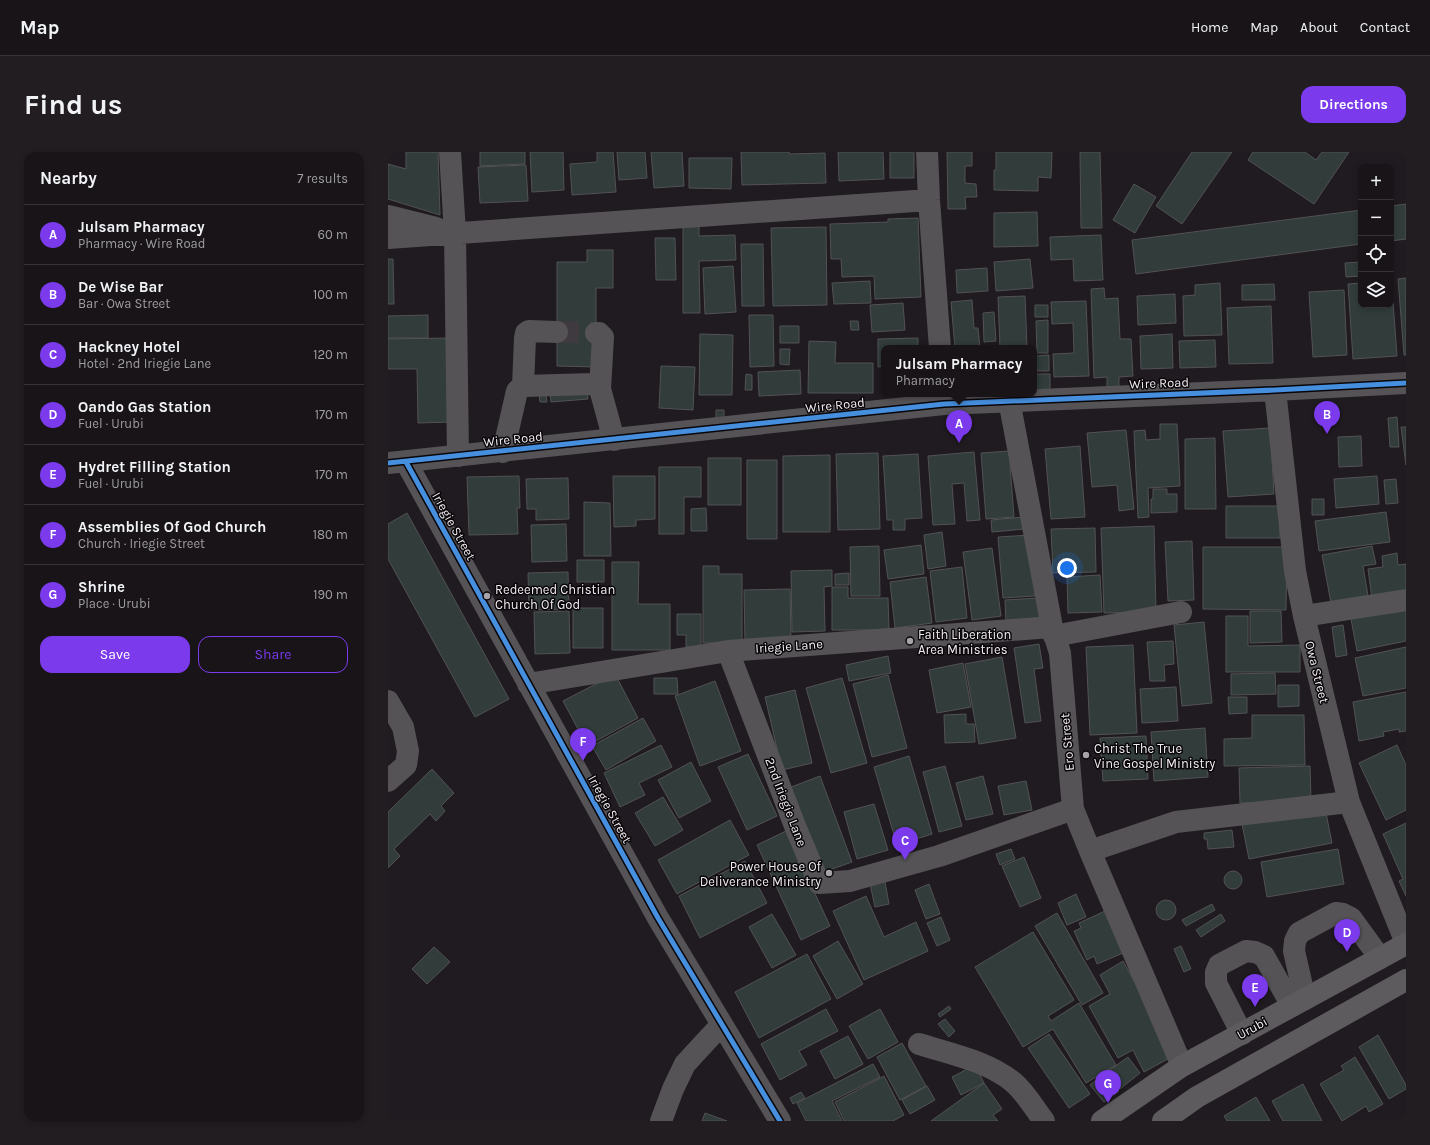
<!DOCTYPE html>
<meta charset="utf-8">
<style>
:root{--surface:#181418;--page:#211d21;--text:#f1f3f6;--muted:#9f9ea2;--line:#363337;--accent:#7c3aed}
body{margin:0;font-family:Karla,sans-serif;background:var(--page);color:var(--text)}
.controls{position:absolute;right:12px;top:12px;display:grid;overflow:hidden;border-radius:8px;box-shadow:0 2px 6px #0003}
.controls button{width:36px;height:36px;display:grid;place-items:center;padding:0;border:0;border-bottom:1px solid var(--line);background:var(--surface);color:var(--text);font:20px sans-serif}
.you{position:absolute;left:679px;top:416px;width:14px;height:14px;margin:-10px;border:3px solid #fff;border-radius:50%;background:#1a73e8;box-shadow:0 0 0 6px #1a73e833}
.badge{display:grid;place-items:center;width:26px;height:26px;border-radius:50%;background:var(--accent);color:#fff;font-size:13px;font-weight:700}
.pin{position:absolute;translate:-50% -33px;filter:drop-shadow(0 1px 2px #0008)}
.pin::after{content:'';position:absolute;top:21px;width:14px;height:12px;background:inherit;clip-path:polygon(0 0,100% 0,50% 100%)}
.popup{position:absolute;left:493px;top:193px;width:156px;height:52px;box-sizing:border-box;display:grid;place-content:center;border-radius:8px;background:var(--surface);filter:drop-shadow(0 1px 3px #0005);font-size:13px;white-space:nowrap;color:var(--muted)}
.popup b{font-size:15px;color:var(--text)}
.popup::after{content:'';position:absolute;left:50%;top:100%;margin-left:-8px;border:8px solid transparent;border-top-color:var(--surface)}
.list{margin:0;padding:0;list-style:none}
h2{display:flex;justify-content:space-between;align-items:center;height:52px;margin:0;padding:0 16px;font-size:17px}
h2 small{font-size:13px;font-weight:400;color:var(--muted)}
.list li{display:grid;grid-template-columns:26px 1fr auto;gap:12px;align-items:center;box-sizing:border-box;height:60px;padding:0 16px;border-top:1px solid var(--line)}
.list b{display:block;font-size:15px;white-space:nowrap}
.list p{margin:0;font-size:13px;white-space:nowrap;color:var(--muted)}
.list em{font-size:13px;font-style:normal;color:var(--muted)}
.actions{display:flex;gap:8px;padding:12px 16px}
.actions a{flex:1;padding:9px 0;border:1px solid var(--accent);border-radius:12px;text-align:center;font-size:14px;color:var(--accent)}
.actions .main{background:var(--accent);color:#fff}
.icon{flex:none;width:22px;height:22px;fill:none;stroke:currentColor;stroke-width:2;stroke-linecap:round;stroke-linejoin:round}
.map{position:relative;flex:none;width:1018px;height:969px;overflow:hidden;border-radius:12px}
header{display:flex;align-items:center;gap:24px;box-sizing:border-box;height:56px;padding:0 20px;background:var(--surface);border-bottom:1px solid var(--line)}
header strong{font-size:19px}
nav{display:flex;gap:22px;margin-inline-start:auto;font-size:14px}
.intro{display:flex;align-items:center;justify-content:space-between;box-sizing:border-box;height:96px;padding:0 24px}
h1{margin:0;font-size:28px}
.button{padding:10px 18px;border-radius:12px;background:var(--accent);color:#fff;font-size:14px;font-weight:700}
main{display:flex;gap:24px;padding:0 24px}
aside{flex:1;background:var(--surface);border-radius:12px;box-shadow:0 2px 6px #0003}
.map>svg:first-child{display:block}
.building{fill:#313c3b;stroke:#525253}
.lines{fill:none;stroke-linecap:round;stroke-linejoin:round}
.minor-tunnel{stroke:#3f3a3f;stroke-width:22;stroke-dasharray:22 11;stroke-linecap:butt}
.minor{stroke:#565356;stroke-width:22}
.highway{stroke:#5d5b5d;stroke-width:22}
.cycleway-casing{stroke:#090609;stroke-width:8}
.cycleway{stroke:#468fdf;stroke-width:5}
.poi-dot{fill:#a8a3a8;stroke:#090609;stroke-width:1.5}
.labels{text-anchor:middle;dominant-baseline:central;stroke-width:3;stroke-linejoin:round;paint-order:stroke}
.street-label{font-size:13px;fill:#f1ecf1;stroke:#090609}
.poi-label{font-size:13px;fill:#f1ecf1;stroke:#090609;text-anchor:start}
</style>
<header>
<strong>Map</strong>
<nav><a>Home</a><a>Map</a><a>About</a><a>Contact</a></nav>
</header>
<div class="intro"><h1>Find us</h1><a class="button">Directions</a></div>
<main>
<aside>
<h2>Nearby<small>7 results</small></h2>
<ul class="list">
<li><span class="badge">A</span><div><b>Julsam Pharmacy</b><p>Pharmacy · Wire Road</p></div><em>60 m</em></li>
<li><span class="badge">B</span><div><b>De Wise Bar</b><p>Bar · Owa Street</p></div><em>100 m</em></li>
<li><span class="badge">C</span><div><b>Hackney Hotel</b><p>Hotel · 2nd Iriegie Lane</p></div><em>120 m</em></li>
<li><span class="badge">D</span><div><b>Oando Gas Station</b><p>Fuel · Urubi</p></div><em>170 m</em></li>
<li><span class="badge">E</span><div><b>Hydret Filling Station</b><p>Fuel · Urubi</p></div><em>170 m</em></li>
<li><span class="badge">F</span><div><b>Assemblies Of God Church</b><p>Church · Iriegie Street</p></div><em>180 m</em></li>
<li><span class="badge">G</span><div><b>Shrine</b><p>Place · Urubi</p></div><em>190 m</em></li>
</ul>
<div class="actions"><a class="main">Save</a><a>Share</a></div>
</aside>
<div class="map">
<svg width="1018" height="969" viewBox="0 0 1018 969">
<rect width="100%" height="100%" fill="#201b20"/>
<!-- building -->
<path class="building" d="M18,0H50L52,63L0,47V12L18,17Z
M92,0H137V12L92,14Z
M142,0H175L176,38L144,40Z
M209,0H225L228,40L184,43L182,12L209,10Z
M229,0H257L259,26L231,28Z
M263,0H294L296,34L266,36Z
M353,0H401L402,2L437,1L438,31L354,33Z
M450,0H495L496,27L451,29Z
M502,0H526V26H502Z
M559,0H584V14H577V31L588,32L589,45H577L578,57H560Z
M608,0H664L663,26L650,25V39L606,38V18H608Z
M692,0H712L714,76H693Z
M804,0H844L794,72L768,54Z
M865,0H917L928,8L934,0H961L926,52L860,8Z
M301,6H344L343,37L301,36Z
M138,13L140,49L92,51L90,15Z
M746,32L768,45L747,81L725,68Z
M1018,52V87L1003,89V54Z
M973,58V92L748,122L744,88Z
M649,60L650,94L606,95V61Z
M530,66L533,145L487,147L486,124L454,125L453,107H443L442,72L500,70V67Z
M295,73H311V84L347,83L348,108L311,109L312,161H295Z
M438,75L439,153L385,154L383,76Z
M713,83L715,128L686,129L685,107L663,108L662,85Z
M267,86H287L288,128H268Z
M353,92H375L376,154H354Z
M199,98H225V136H208V215L169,214V110H199Z
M0,107H5L6,152H0Z
M642,107L645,136L608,139L606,110Z
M973,110V124L958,125L957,111Z
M345,114L348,160L317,162L315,116Z
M599,116L600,139L569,141L568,118Z
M1018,126V203H1016L1010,127Z
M482,129L483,151L446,152L444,131Z
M832,131L834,183L796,184L795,144L807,143V133Z
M973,131V153H1003V136H1004L1009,204L965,207L960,132Z
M886,132L887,148H854V133Z
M716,136L717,147L730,146L732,187H743L745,224L731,225V236H719V225L706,226L703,137Z
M956,138L959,203L925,205L921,140Z
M787,142L788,171L750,173L749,144Z
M637,144L639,196H612L610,145Z
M584,148L586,176H590L592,196H567L563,150Z
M698,149L701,224L666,225L665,202L686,201L685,171L664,172L663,150Z
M515,151L517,178L484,180L482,153Z
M647,153H660V165H647Z
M883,154L885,211L841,212L839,156Z
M606,160L608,189L596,190L595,161Z
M40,163V186H0V164Z
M361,163H385L386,214L362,215Z
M660,168V201H649L648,169Z
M462,169H470L471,178H463Z
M392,174H411V191H392Z
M312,182L345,183L344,243H311Z
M784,182L785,216L753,217L752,184Z
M62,186L64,270L30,271L29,217H0V187Z
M530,186V196H496V214L490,215V187Z
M827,188L828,215L792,216L791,189Z
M421,189L448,190L447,211H485V241H420Z
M392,197H402L401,213L392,212Z
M661,203V219H649L648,204Z
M273,214L307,215L305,258L271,256Z
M412,218L413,242L371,244L370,220Z
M358,222L364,223V238H357Z
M646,222H662V244H647Z
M199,238L200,247L163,250L162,241Z
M151,243H158L159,250H152Z
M328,258H336V271H328Z
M1009,265L1011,295H1002L1000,266Z
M772,272H789L792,334L760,336L761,365L750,366L746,279L757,278L758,288L772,287Z
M1013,275H1018V313Z
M882,276L886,342L840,345L835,279Z
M738,278L746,357L731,359L729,333L704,335L699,281Z
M973,284L974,314L951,315L950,285Z
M827,286L828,357H797V287Z
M692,294L697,365L663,367L657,297Z
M621,299L626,365L598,367L593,301Z
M586,300L592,368L579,369L576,331L564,332L567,372L545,373L540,304Z
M490,301L492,377L450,378L448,302Z
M530,302L534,366L517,367V378H505V368H499L495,304Z
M442,303V380H395V304Z
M320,306H353V353H320Z
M359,308H389V387H359Z
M271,315H313V345H296V382H271Z
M131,324L132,356H129L130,382L81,383L79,325Z
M225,324H267V367L248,368V374L226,375Z
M989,324L991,352L948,356L946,327Z
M180,326L181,367L148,368V357H139L138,327Z
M1008,327L1010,351L998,352L996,328Z
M765,337H779V342H789V360L763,361V347H765Z
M924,347H936V363H924Z
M196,350L222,351L223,404H196Z
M838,354H892V386H838Z
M318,356L319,379H303V357Z
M998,360L1002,390L931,399L927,369Z
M19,361L121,547L87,565L0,407V372Z
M636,365L637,377L604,380L603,368Z
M178,372L179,409L144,410L143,373Z
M766,374L768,460L716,461L713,376Z
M707,376L708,420L665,421L663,377Z
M554,380L558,414L540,417L536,383Z
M642,383L647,444L615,446L610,385Z
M804,389L806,448L780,449L777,390Z
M533,393L536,422L500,427L496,398Z
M491,394L492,444H463L462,395Z
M984,394L988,412L975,414L980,444L943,451L934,403Z
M815,395H899L898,458L815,457Z
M604,396L613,464L584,468L575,400Z
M1009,401L1010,413L1018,412V442L984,447L980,417L995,415L994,404Z
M189,408H216V430H189Z
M224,410H251L250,452H282V498H224Z
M315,414H331V422H354V491H315Z
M574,415L579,466L548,470L542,419Z
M444,418V434L436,435L437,479L404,480L403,419Z
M180,420L181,457L141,458L140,421Z
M461,421V433H447V422Z
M712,423L714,460L680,461L679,425Z
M538,425L544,471L507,476L502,430Z
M444,435H460V446H500L501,478H444Z
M402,437L403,487L357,488L356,438Z
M652,446L654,470L618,472L617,448Z
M1018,450V489L969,499L962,462Z
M185,456H215V496H185Z
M181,459L182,501L147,502L146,460Z
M862,459H893L894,490L862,491Z
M289,462H313V495H298V483H289Z
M838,464H860V494L912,493V520H838Z
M816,470L824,551L794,554L786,473Z
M955,473L959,503L948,505L944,475Z
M785,489L786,512L776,513L777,529H762L759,490Z
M651,492L655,516L646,517L653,569L637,571L626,496Z
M745,493L749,581L702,583L698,495Z
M1018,495V536L975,544L967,506Z
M500,504L503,521L461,529L458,513Z
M614,505L628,586L591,592L577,512Z
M575,511L583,555L549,561L541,518Z
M887,521L888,542L843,543V522Z
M227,522L250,566L199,594L175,549Z
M500,523L519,596L484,605L465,532Z
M266,526H289L290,542H266Z
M454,526L479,611L443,621L418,536Z
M327,529L353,599L312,614L287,544Z
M890,533H911V554L890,555Z
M788,535L790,569L754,571L752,537Z
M407,538L424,611L394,618L377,545Z
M1018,540V579L1011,580V577L995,580L996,584L971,589L965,550Z
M840,545H859V561L841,562Z
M578,562V572H586L587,590L557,591L556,563Z
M864,563H916L917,613L836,614V587L864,586Z
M255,566L268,589L218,618L204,594Z
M817,576L820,625L766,629L763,580Z
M758,584L760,627L715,629L712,586Z
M273,593L284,615L251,631L257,643L232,655L216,621Z
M1009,593L1018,613V658L998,668L971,611Z
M360,602L389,664L359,678L330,615Z
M521,604L544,682L509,693L486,615Z
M303,610L323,649L291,666L270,628Z
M557,614L574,674L551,680L535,620Z
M922,614L923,649L852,651L851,616Z
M44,617L66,641L53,654L57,659L48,669L42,662L6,697L12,704L0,716V660Z
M432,624L464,710L430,722L398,637Z
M595,624L605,662L578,668L568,631Z
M638,629L644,658L616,663L610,634Z
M275,645L295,678L267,694L247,661Z
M486,652L500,698L469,707L456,660Z
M937,656L944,691L861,707L854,672Z
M342,668L361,703L289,742L270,708Z
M1018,671V744L1011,729L1015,727L995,682Z
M844,678L846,695L820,697L819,687H816V681Z
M398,679L442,774L413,788L369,693Z
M623,697L627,707L612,713L608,702Z
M950,697L956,732L879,745L873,710Z
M636,705L653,746L632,755L614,714Z
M357,709L379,751L312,786L291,744Z
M836 728a9 9 0 1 1 18 0a9 9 0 1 1-18 0Z
M497,730L501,752L487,755L482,732Z
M541,732L552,762L538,767L527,738Z
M688,742L698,765L679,773L670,751Z
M478,744L496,785L528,770L540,799L476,828L445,759Z
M768 758a10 10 0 1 1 20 0a10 10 0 1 1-20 0Z
M824,752L827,758L798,774L794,768Z
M717,759L735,801L709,812L706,804L699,808L686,779L693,776L691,771Z
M669,761L715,841L694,853L647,774Z
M384,762L408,803L384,816L361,775Z
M833,762L837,769L813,785L808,778Z
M553,765L562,788L549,794L539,771Z
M645,780L686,848L660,864L663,869L691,851L728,913L698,931L665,877L635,895L587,815Z
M450,789L475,832L449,847L425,804Z
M793,794L803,817L796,820L786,797Z
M46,795L62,810L39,832L24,817Z
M419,802L443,847L371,886L347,840Z
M735,809L787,903L756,920L745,898L730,906L701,854L722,842L712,823Z
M561,854L563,857L552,865L550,862Z
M438,857L450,879L411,899L419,913L392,928L373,892Z
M492,857L510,890L480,907L461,874Z
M557,867L567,879L561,885L550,872Z
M661,882L702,942L681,956L640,896Z
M990,883L1018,933V937L1001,947L971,895Z
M460,884L475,912L447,927L432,899Z
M514,891L538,934L512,948L489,905Z
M740,905L752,921L732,937L719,920Z
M967,905L995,952L981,960L978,954L954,969L932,932L956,918L953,914Z
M485,912L492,925L444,949L454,969H418L409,951Z
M587,913L596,931L573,943L564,925Z
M717,921L731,939L716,950L702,933Z
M496,924L516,963L505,969H456L447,950Z
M596,931L614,957L605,963L610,969H543Z
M915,932L934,969H895L884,949Z
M539,934L547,948L522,962L514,948Z
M413,940L417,946L405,952L402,946Z
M868,945L882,969H839L836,964Z
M317,961L339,969H314Z"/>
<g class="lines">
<!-- minor-tunnel -->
<path class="minor-tunnel" d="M169,180L208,181"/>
<!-- minor -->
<path class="minor" d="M62,0L67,81L70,304
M539,0L541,48L552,196
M0,64L48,76
M0,86L541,48
M208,181H211L215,185L212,237
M135,234L137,186L138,181L141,179L169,180
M887,238L907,419L916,464L961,650L1018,791
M621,248L664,475L672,501L685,657L702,699L794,914
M115,300L129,239L135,234L205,232L212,237L226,288
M18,310L270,766L392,969
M0,311L556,252L887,238L1018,231
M916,464L1018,448
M666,484L793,460
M340,499L407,674L431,731L462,729L551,704L685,657
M140,532L340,499L664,475
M0,549L15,575L20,599L18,613L0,629
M702,699L788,670L961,650
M917,847L906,799L907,789L911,781L948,761L955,762L963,766L992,806
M854,882L828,831V820L831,813L858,799L867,800L876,804L904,854
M531,892C563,902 599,909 625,930C638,941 646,956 656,969
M273,969L285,937L297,912L333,873"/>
<!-- highway -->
<path class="highway" d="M714,969L794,914L1018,792
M775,969L809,945L1018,828"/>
<!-- cycleway casing -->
<g class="cycleway-casing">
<path id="cycleway" d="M18,310L270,766L392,969
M0,311L556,252L887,238L1018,231"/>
</g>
<!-- cycleway -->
<use href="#cycleway" class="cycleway"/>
</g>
<!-- markers -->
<g class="poi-dot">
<circle cx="99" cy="444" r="4"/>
<circle cx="522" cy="489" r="4"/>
<circle cx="698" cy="603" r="4"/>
<circle cx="441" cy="721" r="4"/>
</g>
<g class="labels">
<!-- street labels -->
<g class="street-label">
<text transform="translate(771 231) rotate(-2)">Wire Road</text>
<text transform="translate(447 253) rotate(-6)">Wire Road</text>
<text transform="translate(125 287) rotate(-6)">Wire Road</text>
<text transform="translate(66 374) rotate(61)">Iriegie Street</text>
<text transform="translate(401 494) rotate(-4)">Iriegie Lane</text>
<text transform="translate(929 520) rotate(76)">Owa Street</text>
<text transform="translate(679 590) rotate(-95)">Ero Street</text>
<text transform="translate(398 650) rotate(69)">2nd Iriegie Lane</text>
<text transform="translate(222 657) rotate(61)">Iriegie Street</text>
<text transform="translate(864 876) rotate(-29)">Urubi</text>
</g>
<!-- poi labels -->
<g class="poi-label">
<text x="107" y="437">Redeemed Christian<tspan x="107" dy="15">Church Of God</tspan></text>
<text x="530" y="482">Faith Liberation<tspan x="530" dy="15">Area Ministries</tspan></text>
<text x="706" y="596">Christ The True<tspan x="706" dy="15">Vine Gospel Ministry</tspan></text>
<text x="433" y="714" text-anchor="end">Power House Of<tspan x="433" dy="15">Deliverance Ministry</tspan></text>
</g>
</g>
</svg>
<div class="controls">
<button>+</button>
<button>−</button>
<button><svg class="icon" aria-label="locate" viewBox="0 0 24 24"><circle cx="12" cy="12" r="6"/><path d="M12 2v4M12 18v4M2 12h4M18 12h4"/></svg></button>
<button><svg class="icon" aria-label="layers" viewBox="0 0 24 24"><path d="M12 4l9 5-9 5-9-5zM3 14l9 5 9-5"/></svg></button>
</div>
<div class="you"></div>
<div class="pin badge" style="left:571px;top:291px">A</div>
<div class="popup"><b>Julsam Pharmacy</b>Pharmacy</div>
<div class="pin badge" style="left:939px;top:282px">B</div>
<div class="pin badge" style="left:517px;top:708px">C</div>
<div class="pin badge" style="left:959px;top:800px">D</div>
<div class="pin badge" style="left:867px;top:855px">E</div>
<div class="pin badge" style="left:195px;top:609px">F</div>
<div class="pin badge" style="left:720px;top:951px">G</div>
</div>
</main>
